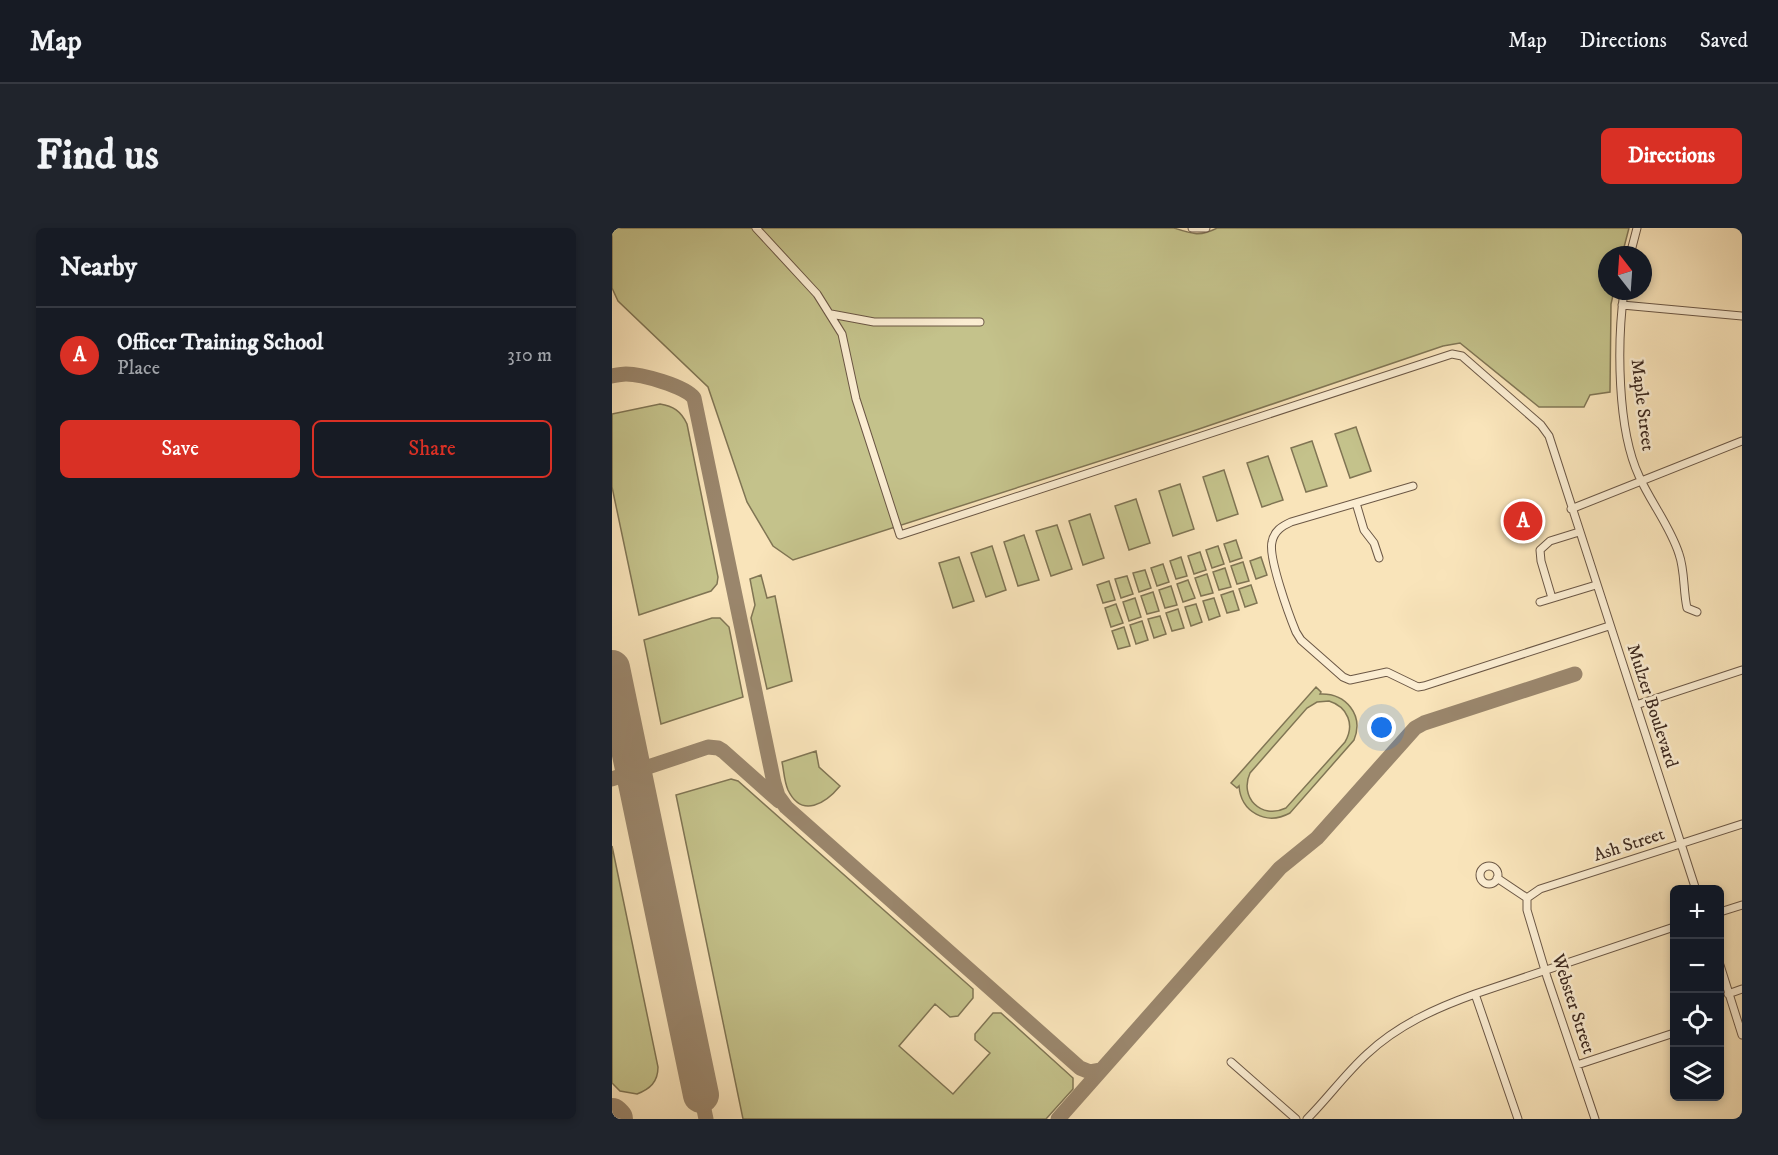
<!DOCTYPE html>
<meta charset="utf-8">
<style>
:root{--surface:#171b24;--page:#20242c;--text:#f1f3f6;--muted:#9ea1a6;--line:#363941;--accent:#d93025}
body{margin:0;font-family:"IM FELL DW Pica",serif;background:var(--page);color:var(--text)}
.controls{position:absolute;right:18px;bottom:18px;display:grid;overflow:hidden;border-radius:9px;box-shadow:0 3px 9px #0003}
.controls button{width:54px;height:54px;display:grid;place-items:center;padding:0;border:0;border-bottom:2px solid var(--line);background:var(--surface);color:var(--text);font:30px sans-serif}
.compass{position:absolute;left:986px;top:18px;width:54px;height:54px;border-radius:50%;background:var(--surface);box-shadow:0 3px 9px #0003;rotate:343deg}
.you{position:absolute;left:770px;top:500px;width:21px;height:21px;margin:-15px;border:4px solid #fff;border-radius:50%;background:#1a73e8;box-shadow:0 0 0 9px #1a73e833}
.badge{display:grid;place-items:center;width:39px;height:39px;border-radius:50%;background:var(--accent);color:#fff;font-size:20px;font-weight:700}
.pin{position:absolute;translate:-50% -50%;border:3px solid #fff;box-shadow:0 2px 6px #0006}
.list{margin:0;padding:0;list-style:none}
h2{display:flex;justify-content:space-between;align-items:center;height:78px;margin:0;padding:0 24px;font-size:26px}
h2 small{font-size:20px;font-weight:400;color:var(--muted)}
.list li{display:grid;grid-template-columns:39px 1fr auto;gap:18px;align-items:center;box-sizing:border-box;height:96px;padding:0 24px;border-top:2px solid var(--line)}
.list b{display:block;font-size:22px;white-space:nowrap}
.list p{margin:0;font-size:20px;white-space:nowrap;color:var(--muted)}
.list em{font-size:20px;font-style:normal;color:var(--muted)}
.actions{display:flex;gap:12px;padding:18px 24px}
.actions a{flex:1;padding:14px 0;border:2px solid var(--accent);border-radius:9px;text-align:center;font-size:21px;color:var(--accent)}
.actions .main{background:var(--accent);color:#fff}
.icon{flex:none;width:33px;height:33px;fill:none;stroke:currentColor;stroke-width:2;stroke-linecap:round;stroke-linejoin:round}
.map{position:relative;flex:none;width:1130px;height:891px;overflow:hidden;border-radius:9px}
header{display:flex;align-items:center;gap:36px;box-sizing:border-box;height:84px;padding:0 30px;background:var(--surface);border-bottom:2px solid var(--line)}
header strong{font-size:28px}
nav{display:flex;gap:33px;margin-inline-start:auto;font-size:21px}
.intro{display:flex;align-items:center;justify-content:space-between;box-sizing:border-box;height:144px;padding:0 36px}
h1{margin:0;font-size:42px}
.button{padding:15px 27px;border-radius:9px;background:var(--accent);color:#fff;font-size:21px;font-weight:700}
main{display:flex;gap:36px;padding:0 36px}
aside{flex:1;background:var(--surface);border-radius:9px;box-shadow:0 3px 9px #0003}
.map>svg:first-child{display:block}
.green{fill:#c4c28b;stroke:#807554;stroke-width:1.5;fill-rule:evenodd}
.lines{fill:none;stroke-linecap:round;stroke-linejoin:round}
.taxiway{stroke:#9a866c;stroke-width:15}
.runway{stroke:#9a866c;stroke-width:36}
.street-casing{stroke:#6b5745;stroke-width:9}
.street{stroke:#fbedd2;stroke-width:7}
.labels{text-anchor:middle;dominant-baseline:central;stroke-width:5;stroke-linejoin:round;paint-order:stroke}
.street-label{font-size:18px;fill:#3c281e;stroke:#fbedd2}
</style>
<header>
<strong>Map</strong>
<nav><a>Map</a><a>Directions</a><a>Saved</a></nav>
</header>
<div class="intro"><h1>Find us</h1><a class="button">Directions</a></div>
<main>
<aside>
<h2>Nearby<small></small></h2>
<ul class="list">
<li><span class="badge">A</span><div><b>Officer Training School</b><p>Place</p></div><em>310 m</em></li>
</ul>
<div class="actions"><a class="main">Save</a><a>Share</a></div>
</aside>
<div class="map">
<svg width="1130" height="891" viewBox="0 0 1130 891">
<rect width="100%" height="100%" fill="#f9e4ba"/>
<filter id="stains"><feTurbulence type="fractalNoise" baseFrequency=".00333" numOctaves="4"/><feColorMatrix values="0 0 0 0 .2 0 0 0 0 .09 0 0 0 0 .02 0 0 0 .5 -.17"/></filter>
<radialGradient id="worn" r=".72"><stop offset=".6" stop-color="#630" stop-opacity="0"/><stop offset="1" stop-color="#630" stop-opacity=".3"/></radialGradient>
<!-- green -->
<path class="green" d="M0,0H562C580,6 588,9 605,0H1017L1010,27H995V63H1002L999,76L998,164L978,167L972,179H927L848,115L831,118L584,202L181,332L161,318L135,274L96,159L6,73L0,60Z
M48,176C61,178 69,183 75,196L106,349L105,356L99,363L27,387L0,259V186Z
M744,199L759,243L738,250L723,206Z
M700,213L715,258L694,264L679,220Z
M656,228L671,272L650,279L635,235Z
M612,242L626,286L605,293L591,249Z
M568,256L582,301L561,308L547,263Z
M524,271L538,315L517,322L503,278Z
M478,286L492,330L471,337L457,293Z
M445,297L460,341L439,348L424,303Z
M412,307L427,352L406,358L392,314Z
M624,312L630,330L618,334L612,316Z
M380,318L394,362L374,369L359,325Z
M606,318L612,336L600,340L594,322Z
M588,324L594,342L582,346L576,328Z
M347,329L362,373L341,380L327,335Z
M569,329L575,348L564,351L558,333Z
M649,329L655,347L644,351L638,333Z
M631,334L637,353L625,356L619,338Z
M551,336L557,354L545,358L539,340Z
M613,340L619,359L607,362L601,344Z
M533,342L539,360L527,364L521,345Z
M595,346L601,365L589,368L583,350Z
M149,347L155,370L163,368L180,453L155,461L139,390L143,377L138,351Z
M515,348L521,366L509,370L503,351Z
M576,352L583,370L571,374L565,356Z
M497,353L503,372L491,375L485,357Z
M639,357L645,375L633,379L627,361Z
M559,358L565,377L553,380L547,362Z
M621,363L627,382L615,385L609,367Z
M541,364L547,383L535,386L529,368Z
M523,370L529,389L517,393L511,374Z
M602,370L608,388L597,392L591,373Z
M504,376L511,395L499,399L493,380Z
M584,376L590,394L579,398L573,379Z
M566,381L572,400L560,403L554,385Z
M548,388L554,406L542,410L536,391Z
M100,390H108L117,399L131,469L49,496L32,412Z
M530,393L536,412L524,416L518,397Z
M512,399L518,418L506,421L500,403Z
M704,459L709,464L708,466C734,465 752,487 742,512L678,585C654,598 629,584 627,558L625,560L619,555ZM717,473C736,479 743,497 733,514L674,580C649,592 627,569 638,545L695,480L705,474Z
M204,523L207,539L228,558C214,575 190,591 176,562C172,553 172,543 170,534Z
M119,551L126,553L361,761V770L346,788L338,789L323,776L287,818L341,866L378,825L363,812V806L381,785H389L461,850V861L434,891H131L64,567Z
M0,618L46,839C46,854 38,861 25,866L8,863L0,855Z"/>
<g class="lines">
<!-- taxiway -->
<path class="taxiway" d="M0,148C5,147 10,146 14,146C29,146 73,158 82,170L162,555L166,568L174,579L468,840L478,844L489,842
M0,551L96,519L106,520L111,523L167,573
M89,867L94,891
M446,891L668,640L705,610L803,500L812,495L963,446"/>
<!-- runway -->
<path class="runway" d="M0,440L89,867
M0,888L3,891"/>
<!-- street casing -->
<g class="street-casing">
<path id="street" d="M144,0L205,66L230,106L244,171L288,307L840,126L850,128L929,197L937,208L1084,662
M580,0H594
M1018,27L1025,0
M1012,63C1005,115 1005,201 1027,248C1039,275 1058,298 1067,326C1073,343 1071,362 1075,380L1085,384
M1010,77L1130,88
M219,86L262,94H368
M801,258L679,294C670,298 662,303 660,314C656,329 677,387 684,404L689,412L731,449L738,452L775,444L806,459L812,458L997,398
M744,275L752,302L762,315L767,330
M959,281L1130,213
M940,370L929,333L928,322L938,313L967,304
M928,374L984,357
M1024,477L1130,442
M868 647a9 9 0 1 1 18 0a9 9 0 1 1-18 0Z
M885,650L915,670
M915,670V682L935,749L983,891
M915,670L928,661L1130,596
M1108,684L1130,677
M1108,737L1130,807
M863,766L906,891
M1116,766L1130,761
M619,834L684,891
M965,837L1062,805
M695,891C716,870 733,846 755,826C786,797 824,780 863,766L1062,699"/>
</g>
<!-- street -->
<use href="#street" class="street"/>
</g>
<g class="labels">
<!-- street labels -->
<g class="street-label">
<text transform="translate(1030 177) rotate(83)">Maple Street</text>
<text transform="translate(1040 478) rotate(72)">Mulzer Boulevard</text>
<text transform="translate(1017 617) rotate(-18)">Ash Street</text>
<text transform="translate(961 776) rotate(72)">Webster Street</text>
</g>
</g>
<rect width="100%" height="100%" filter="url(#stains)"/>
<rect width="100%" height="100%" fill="url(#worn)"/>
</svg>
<div class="controls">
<button>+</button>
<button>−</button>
<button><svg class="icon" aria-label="locate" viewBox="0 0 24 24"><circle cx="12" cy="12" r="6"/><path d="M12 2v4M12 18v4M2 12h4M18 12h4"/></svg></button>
<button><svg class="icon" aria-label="layers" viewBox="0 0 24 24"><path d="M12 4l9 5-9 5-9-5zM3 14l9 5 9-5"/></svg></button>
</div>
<svg class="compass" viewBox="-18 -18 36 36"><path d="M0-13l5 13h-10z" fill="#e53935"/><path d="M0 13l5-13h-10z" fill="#9ea1a6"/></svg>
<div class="you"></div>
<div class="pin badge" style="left:911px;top:293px">A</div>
</div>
</main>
